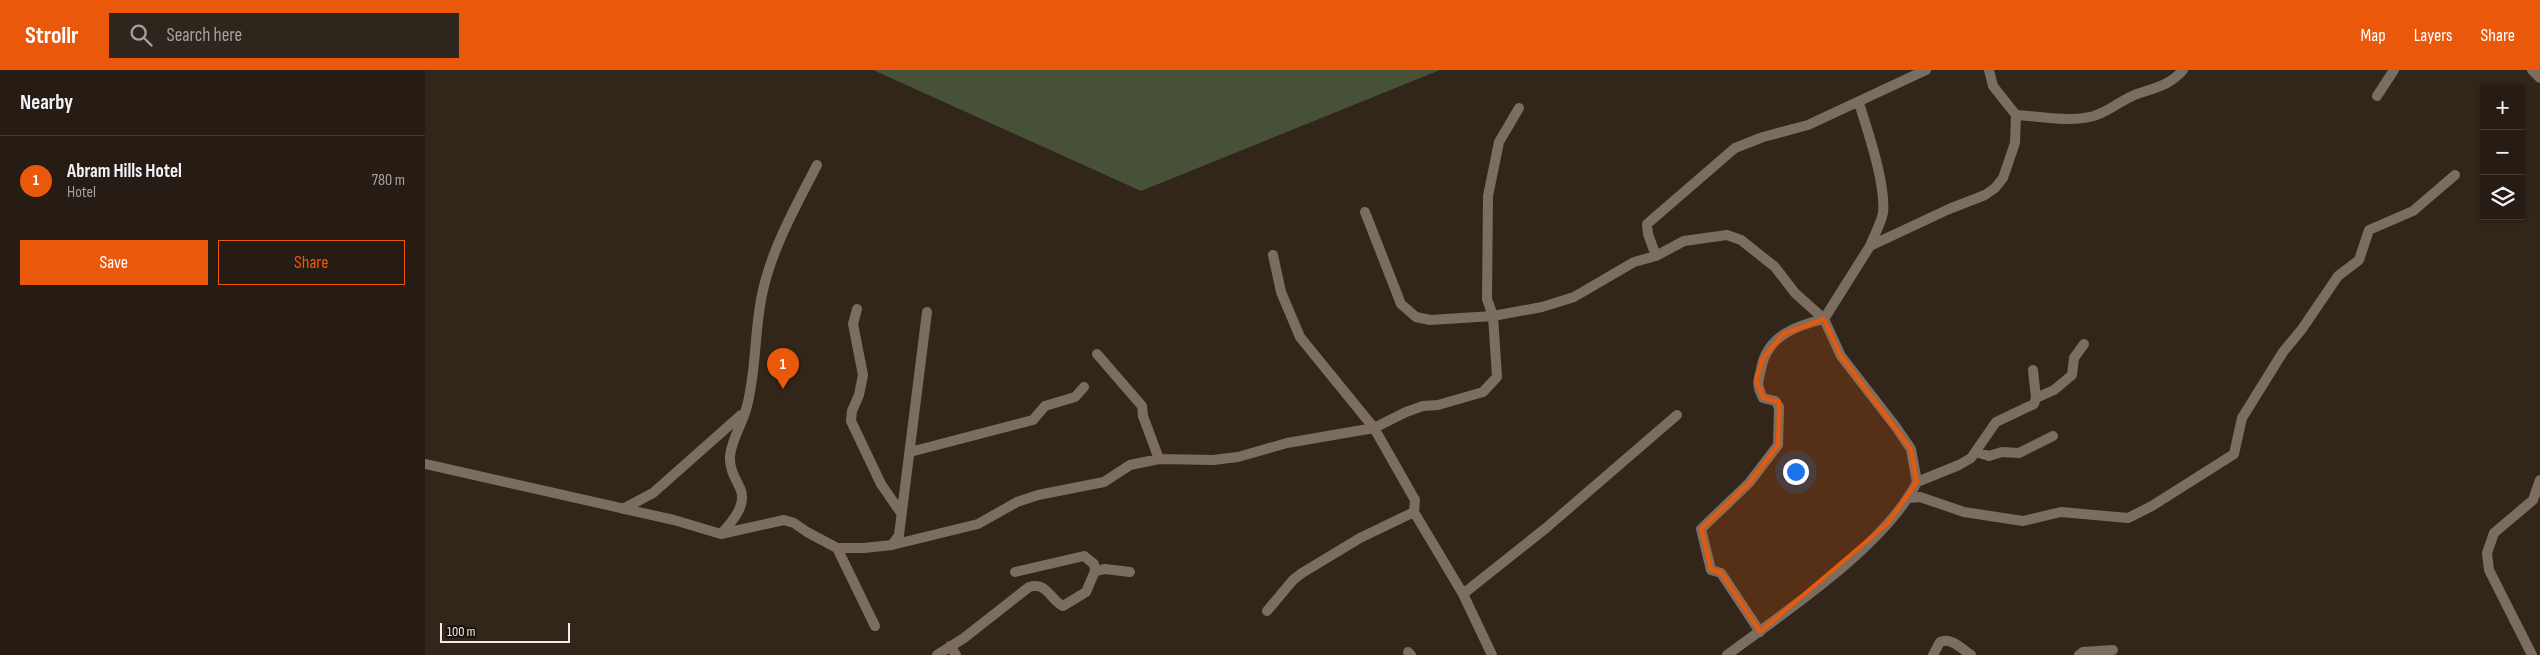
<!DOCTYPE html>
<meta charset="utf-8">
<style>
:root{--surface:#261c14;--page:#2e251d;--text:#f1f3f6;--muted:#a4a1a0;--line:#423a34;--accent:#ea580c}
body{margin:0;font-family:"Sofia Sans Condensed",sans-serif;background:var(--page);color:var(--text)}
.controls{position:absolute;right:15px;top:15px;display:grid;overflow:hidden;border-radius:0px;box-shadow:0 1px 4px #0004}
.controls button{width:45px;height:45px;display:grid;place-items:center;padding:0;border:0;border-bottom:1px solid var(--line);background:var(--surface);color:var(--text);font:25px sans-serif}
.scale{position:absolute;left:15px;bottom:12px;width:130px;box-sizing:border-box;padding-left:5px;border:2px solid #f2eae2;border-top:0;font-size:14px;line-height:18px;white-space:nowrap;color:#f2eae2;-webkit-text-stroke:4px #16110b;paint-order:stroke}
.you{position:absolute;left:1370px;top:401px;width:18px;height:18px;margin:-12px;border:4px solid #fff;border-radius:50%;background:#1a73e8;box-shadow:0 0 0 8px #1a73e833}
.badge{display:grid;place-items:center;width:32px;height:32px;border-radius:50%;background:var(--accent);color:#fff;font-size:16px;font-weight:700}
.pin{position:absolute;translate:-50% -41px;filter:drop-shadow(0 1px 2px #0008)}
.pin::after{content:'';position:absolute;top:26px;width:18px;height:15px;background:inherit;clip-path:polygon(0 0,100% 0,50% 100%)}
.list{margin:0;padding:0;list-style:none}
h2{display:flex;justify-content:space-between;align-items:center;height:65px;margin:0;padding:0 20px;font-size:21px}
h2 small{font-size:16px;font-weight:400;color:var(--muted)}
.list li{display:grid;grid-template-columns:32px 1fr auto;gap:15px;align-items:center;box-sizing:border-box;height:90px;padding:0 20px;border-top:1px solid var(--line)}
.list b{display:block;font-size:19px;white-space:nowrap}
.list p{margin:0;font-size:16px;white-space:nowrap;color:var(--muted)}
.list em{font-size:16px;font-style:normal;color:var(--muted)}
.actions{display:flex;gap:10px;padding:15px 20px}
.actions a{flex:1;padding:11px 0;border:1px solid var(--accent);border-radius:0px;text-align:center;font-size:18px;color:var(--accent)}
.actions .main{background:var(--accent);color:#fff}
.icon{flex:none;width:28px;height:28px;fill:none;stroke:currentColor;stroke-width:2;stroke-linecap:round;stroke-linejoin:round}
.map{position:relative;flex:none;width:2115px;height:585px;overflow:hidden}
header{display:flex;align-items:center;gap:30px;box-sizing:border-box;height:70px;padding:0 25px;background:var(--accent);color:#fff}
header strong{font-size:24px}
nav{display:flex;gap:28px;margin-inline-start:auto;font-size:18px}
.search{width:350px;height:45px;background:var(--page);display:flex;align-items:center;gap:12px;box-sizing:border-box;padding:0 18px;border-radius:0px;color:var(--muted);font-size:19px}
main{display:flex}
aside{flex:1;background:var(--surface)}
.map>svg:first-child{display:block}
.green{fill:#465137}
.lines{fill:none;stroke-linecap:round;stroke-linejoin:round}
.minor{stroke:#7b6d5f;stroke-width:10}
.marked{fill:#e8590c;fill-opacity:0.2;stroke:#e8590c;stroke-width:4;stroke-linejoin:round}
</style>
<header>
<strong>Strollr</strong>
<div class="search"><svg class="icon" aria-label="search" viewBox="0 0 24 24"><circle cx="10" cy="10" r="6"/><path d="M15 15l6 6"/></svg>Search here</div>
<nav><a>Map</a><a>Layers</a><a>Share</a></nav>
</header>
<main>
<aside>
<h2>Nearby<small></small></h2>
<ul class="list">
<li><span class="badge">1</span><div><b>Abram Hills Hotel</b><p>Hotel</p></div><em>780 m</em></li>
</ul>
<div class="actions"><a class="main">Save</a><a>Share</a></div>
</aside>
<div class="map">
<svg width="2115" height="585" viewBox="0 0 2115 585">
<rect width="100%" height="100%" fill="#32261a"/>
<!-- green -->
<path class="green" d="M448,0H1015L716,121Z"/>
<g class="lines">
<!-- minor -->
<path class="minor" d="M2107,0L2115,8
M1952,26L1969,0
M1434,33C1443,62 1461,114 1458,143C1456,153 1449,166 1445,176
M1591,45C1615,46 1652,54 1674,44C1687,39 1698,29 1712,24C1729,18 1746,15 1758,0
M940,142L976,234L991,247L1005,250L1068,246L1117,237L1149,227L1209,192L1231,186L1259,171L1302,165L1316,170L1350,197L1370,223L1399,249
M848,185L856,222L875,267L949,358L990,430L989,442L1038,524L1067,585
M1231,186L1223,164L1222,154L1310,78L1338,67L1383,55L1501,0
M432,239L428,254L438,305L434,325L427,341L426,351L456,414L476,443
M672,284L717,336L718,346L734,389
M1611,328L1629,320L1647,305L1649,288L1659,274
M485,382L608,350L620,336L650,327L659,317
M1551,382L1564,386L1577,382L1594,383L1628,366
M0,394L249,450L296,464L359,450L369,453L382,462L412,478H439L467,475L553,454L592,432L613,425L679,412L705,395L734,389L788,390L813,387L862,373L949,358L981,342L998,336L1013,335L1058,322L1072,307L1068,246L1062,229L1063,126L1074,72L1094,38
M1492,412L1534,395L1546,388L1571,352L1609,334L1611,328L1608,300
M1484,428L1495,427L1539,442L1598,451L1636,442L1703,448L1727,436L1809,384L1817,348L1858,282L1877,259L1913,206L1934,190L1944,160L1988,141L2030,105
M198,439L228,423L316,345
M296,464C306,453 323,435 315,418C310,408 304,398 305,386C307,368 318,353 322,336C332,298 329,258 338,220C348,176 372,134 392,95
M467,475L474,465L502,242
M412,478L450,556
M590,502L659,486L669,494L670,501
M1038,524L1121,458L1252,345
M842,541L868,510L877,503L935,468L989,442
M1335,562L1296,503L1286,500L1276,459L1324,413L1353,375L1354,337L1350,331L1338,328C1331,314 1333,312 1336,299C1342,266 1370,256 1399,249
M525,576L531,585
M983,582L986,585
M512,585L539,568L604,517C623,512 624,529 638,536L661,522L670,501L680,499L705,502
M1302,585C1361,541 1460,476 1492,412L1486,379L1471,357L1416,286L1399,249L1445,176L1524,139L1560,125L1570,118L1578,108L1590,73L1591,45L1568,16L1564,0
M1508,585L1515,572C1526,567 1537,579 1546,585
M1654,585L1658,582L1688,580
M2107,585L2064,500L2062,483L2069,463L2108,430L2115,410"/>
</g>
<!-- marked area -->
<path class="marked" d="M1399,249L1416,286L1486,379L1492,412L1463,453L1335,562L1296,503L1286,500L1276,459L1324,413L1353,375L1354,332L1338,328L1331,310L1338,288L1358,264Z"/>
</svg>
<div class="controls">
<button>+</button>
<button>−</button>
<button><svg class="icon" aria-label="layers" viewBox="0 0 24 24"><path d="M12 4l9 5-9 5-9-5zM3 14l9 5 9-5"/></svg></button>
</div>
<div class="scale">100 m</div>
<div class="you"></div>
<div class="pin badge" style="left:358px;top:319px">1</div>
</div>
</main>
